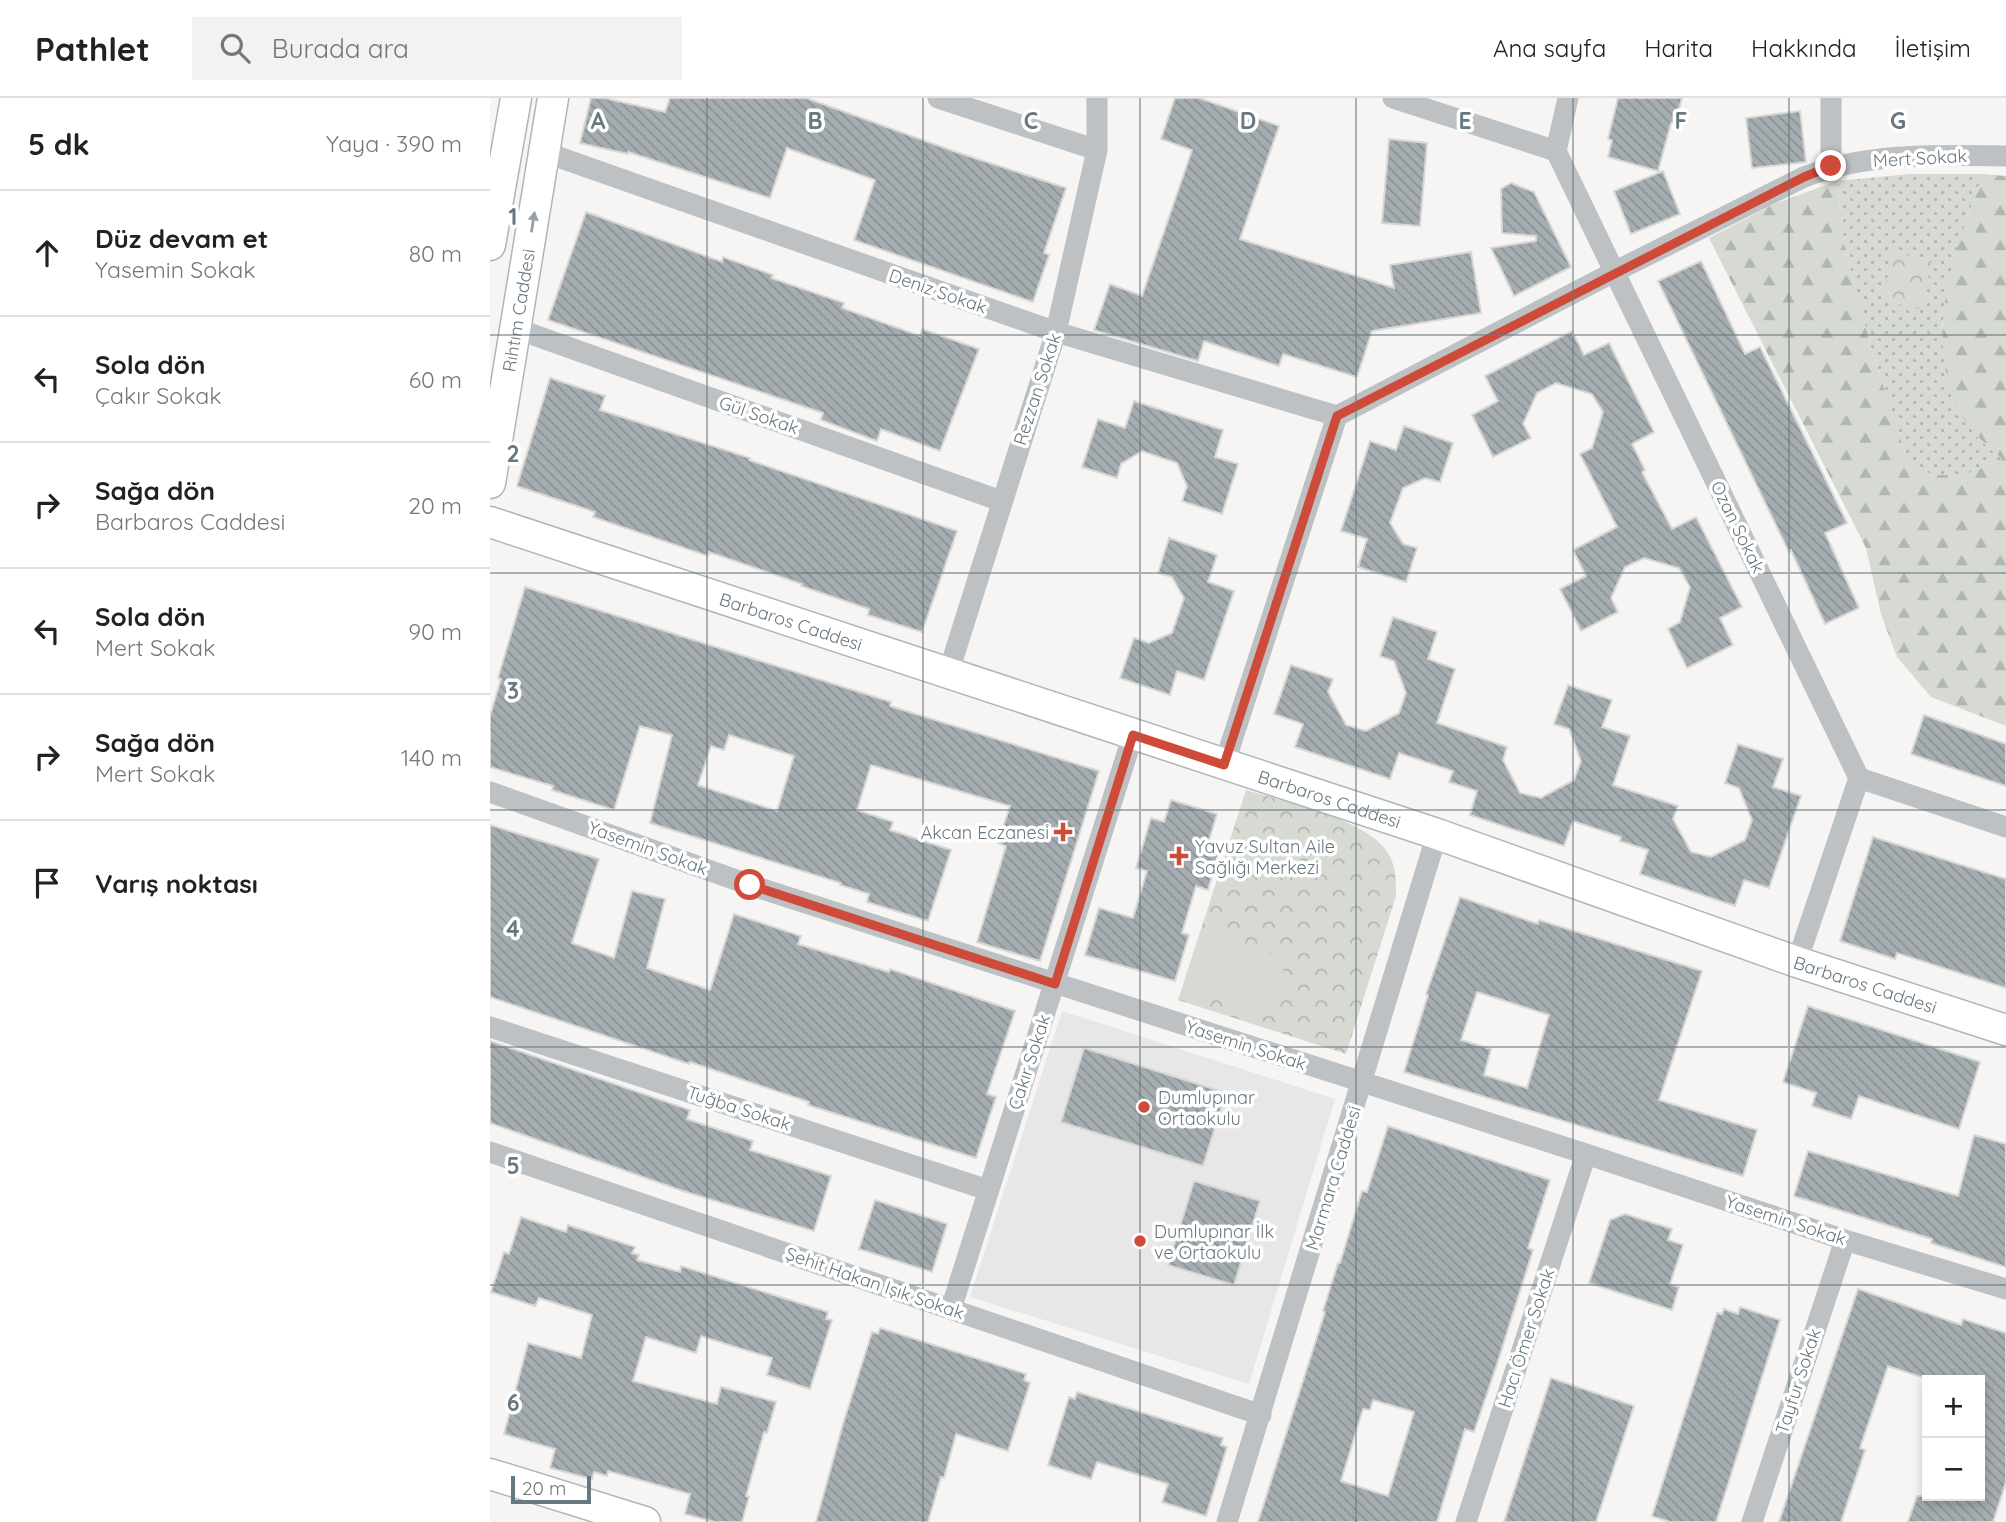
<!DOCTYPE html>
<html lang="tr">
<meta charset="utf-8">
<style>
:root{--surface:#fff;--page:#f2f2f2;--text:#222;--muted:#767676;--line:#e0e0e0}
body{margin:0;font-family:Quicksand,sans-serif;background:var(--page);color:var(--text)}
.controls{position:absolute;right:21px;bottom:21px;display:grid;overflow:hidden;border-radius:0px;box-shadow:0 4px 10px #0003}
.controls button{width:63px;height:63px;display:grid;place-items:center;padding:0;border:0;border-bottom:2px solid var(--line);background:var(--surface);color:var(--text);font:35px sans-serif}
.scale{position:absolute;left:21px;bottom:18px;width:80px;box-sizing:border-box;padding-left:7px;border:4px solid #687880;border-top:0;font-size:19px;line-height:24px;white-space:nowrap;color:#687880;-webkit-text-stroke:5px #fff;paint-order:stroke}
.stop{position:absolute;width:21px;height:21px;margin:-16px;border:5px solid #cf4b39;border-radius:50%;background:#fff}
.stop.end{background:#cf4b39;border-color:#fff;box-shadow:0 2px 7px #0008}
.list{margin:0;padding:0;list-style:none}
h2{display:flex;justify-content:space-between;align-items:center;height:91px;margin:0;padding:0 28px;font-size:30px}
h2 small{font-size:23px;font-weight:400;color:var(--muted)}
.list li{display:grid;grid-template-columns:46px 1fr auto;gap:21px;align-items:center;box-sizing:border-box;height:126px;padding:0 28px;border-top:2px solid var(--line)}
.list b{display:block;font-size:26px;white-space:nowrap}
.list p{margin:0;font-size:23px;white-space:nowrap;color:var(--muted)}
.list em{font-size:23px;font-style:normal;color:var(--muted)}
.icon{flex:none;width:38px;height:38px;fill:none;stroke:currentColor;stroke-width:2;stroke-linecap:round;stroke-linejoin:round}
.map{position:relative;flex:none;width:1516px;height:1424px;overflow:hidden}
header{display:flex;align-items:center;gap:42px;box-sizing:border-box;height:98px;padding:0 35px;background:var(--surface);border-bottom:2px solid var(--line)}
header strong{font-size:33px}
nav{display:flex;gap:38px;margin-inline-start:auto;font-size:24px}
.search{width:490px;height:63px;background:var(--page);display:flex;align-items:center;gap:18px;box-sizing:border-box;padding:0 24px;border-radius:0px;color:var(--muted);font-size:26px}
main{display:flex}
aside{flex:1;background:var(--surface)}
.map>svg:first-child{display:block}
.built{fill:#e6e7e6}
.grass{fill:url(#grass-dots)}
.forest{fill:url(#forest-firs)}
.park{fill:url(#park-crowns)}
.pitch{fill:#d6dad2}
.building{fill:url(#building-back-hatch);stroke:#d7d7d5;stroke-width:2;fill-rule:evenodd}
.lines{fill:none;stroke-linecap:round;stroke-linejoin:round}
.secondary-casing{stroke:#b0b5b8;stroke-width:33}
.street{stroke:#bdc1c4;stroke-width:21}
.secondary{stroke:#fff;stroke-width:30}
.oneway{fill:#95a0a6}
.route{stroke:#cf4b39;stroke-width:9}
.grid{fill:none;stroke:#687880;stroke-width:2;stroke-opacity:0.55}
.poi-dot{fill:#cf4b39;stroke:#fff;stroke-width:2.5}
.labels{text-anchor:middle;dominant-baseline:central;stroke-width:7;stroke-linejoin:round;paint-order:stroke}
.street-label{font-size:18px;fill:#687880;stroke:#fff}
.poi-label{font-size:18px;fill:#687880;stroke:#fff;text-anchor:start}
.grid-label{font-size:23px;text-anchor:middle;font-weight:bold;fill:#687880;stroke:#fff;stroke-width:7;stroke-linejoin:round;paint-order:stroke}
</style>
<header>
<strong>Pathlet</strong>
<div class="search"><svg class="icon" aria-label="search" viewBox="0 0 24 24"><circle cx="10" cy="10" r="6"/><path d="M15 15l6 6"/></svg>Burada ara</div>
<nav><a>Ana sayfa</a><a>Harita</a><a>Hakkında</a><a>İletişim</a></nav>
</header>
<main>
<aside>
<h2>5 dk<small>Yaya · 390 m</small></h2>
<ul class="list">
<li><svg class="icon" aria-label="ahead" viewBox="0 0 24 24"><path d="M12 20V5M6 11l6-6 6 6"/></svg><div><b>Düz devam et</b><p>Yasemin Sokak</p></div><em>80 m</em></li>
<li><svg class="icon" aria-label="left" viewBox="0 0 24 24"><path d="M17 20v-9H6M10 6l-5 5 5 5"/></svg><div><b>Sola dön</b><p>Çakır Sokak</p></div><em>60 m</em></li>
<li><svg class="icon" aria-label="right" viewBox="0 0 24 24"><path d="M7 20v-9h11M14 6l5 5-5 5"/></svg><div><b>Sağa dön</b><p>Barbaros Caddesi</p></div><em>20 m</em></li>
<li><svg class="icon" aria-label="left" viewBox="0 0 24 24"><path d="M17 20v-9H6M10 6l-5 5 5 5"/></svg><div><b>Sola dön</b><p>Mert Sokak</p></div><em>90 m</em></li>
<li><svg class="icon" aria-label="right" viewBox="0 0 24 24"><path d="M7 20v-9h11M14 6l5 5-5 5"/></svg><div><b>Sağa dön</b><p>Mert Sokak</p></div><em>140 m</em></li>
<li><svg class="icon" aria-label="arrive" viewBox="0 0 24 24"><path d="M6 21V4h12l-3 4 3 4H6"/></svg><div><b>Varış noktası</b></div></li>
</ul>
</aside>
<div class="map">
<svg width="1516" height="1424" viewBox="0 0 1516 1424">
<defs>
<pattern id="grass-dots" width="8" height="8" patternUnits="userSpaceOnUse" patternTransform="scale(1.75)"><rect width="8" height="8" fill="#d6dad2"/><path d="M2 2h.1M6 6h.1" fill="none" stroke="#b1b6b0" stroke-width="1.8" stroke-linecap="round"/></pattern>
<pattern id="forest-firs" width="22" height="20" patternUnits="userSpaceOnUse" patternTransform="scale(1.75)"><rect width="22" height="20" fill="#d6dad2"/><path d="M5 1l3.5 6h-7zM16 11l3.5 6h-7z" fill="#b1b6b0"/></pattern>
<pattern id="park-crowns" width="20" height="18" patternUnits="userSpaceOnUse" patternTransform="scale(1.75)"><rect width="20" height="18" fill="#d6dad2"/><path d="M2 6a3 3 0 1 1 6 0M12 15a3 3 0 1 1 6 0" fill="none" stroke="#b1b6b0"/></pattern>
<pattern id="building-back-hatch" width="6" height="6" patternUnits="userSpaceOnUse" patternTransform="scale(1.75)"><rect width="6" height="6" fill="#a5adb1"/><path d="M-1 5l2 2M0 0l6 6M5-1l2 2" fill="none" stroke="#8a9295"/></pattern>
</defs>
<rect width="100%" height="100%" fill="#f6f5f3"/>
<!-- built -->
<path class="built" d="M572,913L845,1001L759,1286L480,1199Z"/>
<!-- grass -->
<path class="grass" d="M1419,76H1493L1477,119L1452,227L1454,259L1462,295L1488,340L1512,361L1475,377H1442L1417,361L1382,253L1355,152L1347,83Z"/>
<!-- forest -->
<path class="forest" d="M1493,76L1516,78V628L1441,599L1407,559L1391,516L1376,450L1219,140L1284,106L1347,83L1355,152L1382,253L1417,361L1442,377H1475L1512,361C1498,348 1481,335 1472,318C1430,242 1465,151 1493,76Z"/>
<!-- park -->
<path class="park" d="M1403,154L1442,163L1431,211L1392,203Z
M756,692C795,704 877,721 898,755C906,768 906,783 906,798L856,956L688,902Z"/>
<!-- pitch -->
<path class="pitch" d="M710,834L797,861L780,917L693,890Z"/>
<!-- building -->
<path class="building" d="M101,0H114L175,14L180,0H316L466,54L576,90L554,155L559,157L543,204L364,142L385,82L297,50L280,100L138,54V56L90,45Z
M685,0H709L789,28L750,141L904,190L900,167L981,154L991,215L882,233L867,279L793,256L789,268L714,243L708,263L604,232L620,186L652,198L702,52L671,41Z
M1128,0H1192L1185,26L1181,25L1168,73L1118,59L1122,42L1118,41Z
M1310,13L1316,64L1262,70L1256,20Z
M899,41L937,45L930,128L892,125Z
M1173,73L1190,116L1141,136L1124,93Z
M1021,85L1044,94L1081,169L1024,198L1001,150L1046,143V138L1012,135L1011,91Z
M96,114L232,164L233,159L283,177L281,180L354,205L352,210L430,238L432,231L489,251L450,353L391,331L387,343L331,322L333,315L58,222Z
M1211,163L1255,256L1270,249L1357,425L1335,435L1369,510L1335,526L1301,452L1299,454L1168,183Z
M1082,233L1094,257L1119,245L1164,334L1142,346L1155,372L1152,374L1182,431L1206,419L1252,509L1230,520L1243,547L1197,570L1178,531L1190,524L1200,489L1189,470L1154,460L1135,469L1121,500L1128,514L1091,533L1070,491L1096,478L1083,452L1127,429L1090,356L1102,350L1113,314L1102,296L1066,285L1047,295L1033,326L1041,340L1003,359L982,317L1008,303L995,278Z
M60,280L115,298L110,312L260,360L259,362L467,433L432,534L378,517L379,511L311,488L312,486L219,454L218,458L103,419L105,414L27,388Z
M644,303L733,332L725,359L748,366L732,416L692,403L697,388L687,365L652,353L631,366L627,380L592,369L608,321L635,330Z
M914,328L963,345L950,384L935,380L913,390L900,425L913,446L927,450L916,484L868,469L877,441L851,433L880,343L906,352Z
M679,440L727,457L718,484L744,493L714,582L687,573L680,597L630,580L644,540L659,545L682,535L694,500L682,479L668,475Z
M35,489L401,604L400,608L609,673L550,863L487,844L516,748L508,745L520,708L381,667L367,712L403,724L400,732L461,752L438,823L377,804L379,796L350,787L351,785L160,725L182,637L150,628L124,712L62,692L63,688L0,669V618L11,581L8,580ZM239,637L304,658L287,713L208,687L221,648L234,652Z
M903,519L947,534L938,561L965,571L947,625L1017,649L1013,662L1030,695L1051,700L1084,682L1091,663L1079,631L1064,626L1078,587L1122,602L1112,629L1140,638L1123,687L1188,708L1183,721L1201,754L1221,759L1255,742L1262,722L1249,690L1235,685L1248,646L1293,661L1283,689L1311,698L1279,790L1254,782L1245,808L1150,776L1158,752L1130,743L1131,739L1083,723L1074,748L980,717L987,693L959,684L963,673L909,655L900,681L805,649L813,626L784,616L801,567L843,581L838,594L856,627L876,633L909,615L916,595L904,563L890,558Z
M1434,617L1516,646V688L1421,656Z
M681,702L727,716L719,742L731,746L718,792L706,788L692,835L699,837L685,883L595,857L609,810L643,820L657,773L646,770L661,720L674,724Z
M0,727L109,761L82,845L124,860L142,793L175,801L157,870L220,892L244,816L311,838L308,846L399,874L400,871L525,913L497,996L506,999L486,1060L318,1007L319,1004L200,964L199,966L0,899Z
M1383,739L1516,781V890L1407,855L1405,861L1350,843Z
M970,799L1048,826L1049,822L1212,873L1169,1002L1267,1032L1253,1078L914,974L938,897L936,896ZM987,894L1059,917L1037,990L994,977L1001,951L971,942Z
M1318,908L1490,964L1469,1031L1369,998L1361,1021L1322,1008L1326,995L1293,984Z
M0,943L200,1012L197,1021L263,1043L260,1052L341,1078L324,1133L193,1093L0,1025Z
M594,950L736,995L713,1068L571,1024Z
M898,1028L1060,1082L1038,1150L1043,1152L1007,1266L984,1334L975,1331L947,1424H768L835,1214L833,1213L848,1165H850L872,1093L877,1094ZM883,1302L924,1314L898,1398L851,1383L873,1311L880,1312Z
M1484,1037L1516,1046V1169L1441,1145L1442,1141L1304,1098L1318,1053L1468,1098Z
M704,1083L770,1103L744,1187L678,1167Z
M385,1102L457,1126L442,1174L369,1151Z
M1135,1116L1182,1131L1178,1142L1193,1147L1180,1186L1189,1189L1182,1212L1099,1185L1120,1122Z
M31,1119L76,1134L78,1127L145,1149L142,1155L149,1157L147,1162L190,1174L191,1168L338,1214L336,1221L342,1222L320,1291L277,1277L282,1260L252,1251L211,1238L206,1255L156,1239L143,1283L227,1306L231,1289L286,1304L277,1335L274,1334L256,1398L259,1399L252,1424H225L195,1416L200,1396L118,1373L117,1378L104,1374L102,1381L60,1370L65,1351L14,1336L38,1245L91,1260L102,1217L49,1200L45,1208L1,1194L14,1154L19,1156Z
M1368,1191L1471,1227L1473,1221L1516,1235V1384L1503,1424H1418L1427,1398H1490V1282H1440L1398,1268L1370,1350L1375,1352L1351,1424H1289Z
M1250,1209L1290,1222L1226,1424H1180L1162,1418L1227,1215L1232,1216L1234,1211L1248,1216Z
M390,1230L536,1276L534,1282L540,1285L518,1353L466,1336L454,1380L451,1379L438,1424H326L353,1326L382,1234L388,1236Z
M1061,1280L1144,1308L1106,1424H1014Z
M587,1294L733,1340L731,1347L737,1349L716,1418L672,1404L678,1386L607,1364L601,1381L558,1367L579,1299L585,1301Z"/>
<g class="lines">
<!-- secondary casing -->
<g class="secondary-casing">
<g id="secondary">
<path d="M0,147L26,0"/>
<path id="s1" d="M0,385L63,0"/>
<path id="s2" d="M0,424L947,736L1307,864L1516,932"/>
<path d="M0,1376L155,1424"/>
</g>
</g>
<!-- street -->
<path class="street" d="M448,0L607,52
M903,0L1066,53
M1078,0L1066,53L1369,680L1307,864
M54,54L566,234L847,318
M1341,68V0
M27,231L511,403
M458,576L566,234L607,52V0
M734,667L847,318L1124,174L1314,79C1378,54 1448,57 1516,58
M1369,680L1516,729
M0,694L260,787L1096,1056L1355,1142L1516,1191
M0,929L498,1092
M0,1054L771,1317
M461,1211L643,637
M737,1424L947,736
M976,1424L1096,1056
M1262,1424L1355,1142"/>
<!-- secondary -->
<use href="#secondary" class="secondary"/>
</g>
<!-- one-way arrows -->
<defs><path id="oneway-solid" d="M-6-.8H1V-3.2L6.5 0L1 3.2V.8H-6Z" transform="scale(1.75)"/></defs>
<use class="oneway" href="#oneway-solid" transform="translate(43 124) rotate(-81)"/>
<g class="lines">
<!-- route -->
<path class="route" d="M260,787L565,886L643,637L734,667L847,318L1314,79L1341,68"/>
</g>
<!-- grid -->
<path class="grid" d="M217,0V1424M433,0V1424M650,0V1424M866,0V1424M1083,0V1424M1299,0V1424M0,237H1516M0,475H1516M0,712H1516M0,949H1516M0,1187H1516"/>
<!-- markers -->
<g class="poi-dot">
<path d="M569.5 723.5h7v7h7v7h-7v7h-7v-7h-7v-7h7z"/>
<path d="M685.5 747.5h7v7h7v7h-7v7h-7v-7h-7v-7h7z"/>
<circle cx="654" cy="1009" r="7"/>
<circle cx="650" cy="1143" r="7"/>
</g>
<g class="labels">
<!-- street labels -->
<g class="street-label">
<text transform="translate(1430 60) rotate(-3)">Mert Sokak</text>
<text transform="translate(448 193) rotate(19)">Deniz Sokak</text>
<text stroke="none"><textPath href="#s1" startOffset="175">Rıhtım Caddesi</textPath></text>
<text transform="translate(547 291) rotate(-72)">Rezzan Sokak</text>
<text transform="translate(269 317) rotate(19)">Gül Sokak</text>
<text transform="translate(1248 429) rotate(64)">Ozan Sokak</text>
<text stroke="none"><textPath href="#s2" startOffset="317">Barbaros Caddesi</textPath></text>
<text stroke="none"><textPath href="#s2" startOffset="884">Barbaros Caddesi</textPath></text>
<text transform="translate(158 750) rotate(20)">Yasemin Sokak</text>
<text stroke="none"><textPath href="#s2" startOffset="1451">Barbaros Caddesi</textPath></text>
<text transform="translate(756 947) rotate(18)">Yasemin Sokak</text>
<text transform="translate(539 964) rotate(-72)">Çakır Sokak</text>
<text transform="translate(249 1010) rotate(18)">Tuğba Sokak</text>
<text transform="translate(843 1080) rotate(-73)">Marmara Caddesi</text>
<text transform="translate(1296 1122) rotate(18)">Yasemin Sokak</text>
<text transform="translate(385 1185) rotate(19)">Şehit Hakan Işık Sokak</text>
<text transform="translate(1036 1240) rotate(-72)">Hacı Ömer Sokak</text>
<text transform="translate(1308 1283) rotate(-72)">Tayfur Sokak</text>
</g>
<!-- poi labels -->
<g class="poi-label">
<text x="559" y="734" text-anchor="end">Akcan Eczanesi</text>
<text x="705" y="748">Yavuz Sultan Aile<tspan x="705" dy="21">Sağlığı Merkezi</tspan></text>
<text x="668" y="999">Dumlupınar<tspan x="668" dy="21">Ortaokulu</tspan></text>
<text x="664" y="1133">Dumlupınar İlk<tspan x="664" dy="21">ve Ortaokulu</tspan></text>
</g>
</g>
<g class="grid-label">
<text x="108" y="31">A</text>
<text x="325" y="31">B</text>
<text x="541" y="31">C</text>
<text x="758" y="31">D</text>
<text x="975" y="31">E</text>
<text x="1191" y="31">F</text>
<text x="1408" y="31">G</text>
<text x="23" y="127">1</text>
<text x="23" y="364">2</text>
<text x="23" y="601">3</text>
<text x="23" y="839">4</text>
<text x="23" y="1076">5</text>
<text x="23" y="1313">6</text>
</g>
</svg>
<div class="controls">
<button>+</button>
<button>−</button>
</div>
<div class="scale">20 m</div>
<div class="stop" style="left:260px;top:787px"></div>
<div class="stop end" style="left:1341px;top:68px"></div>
</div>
</main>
